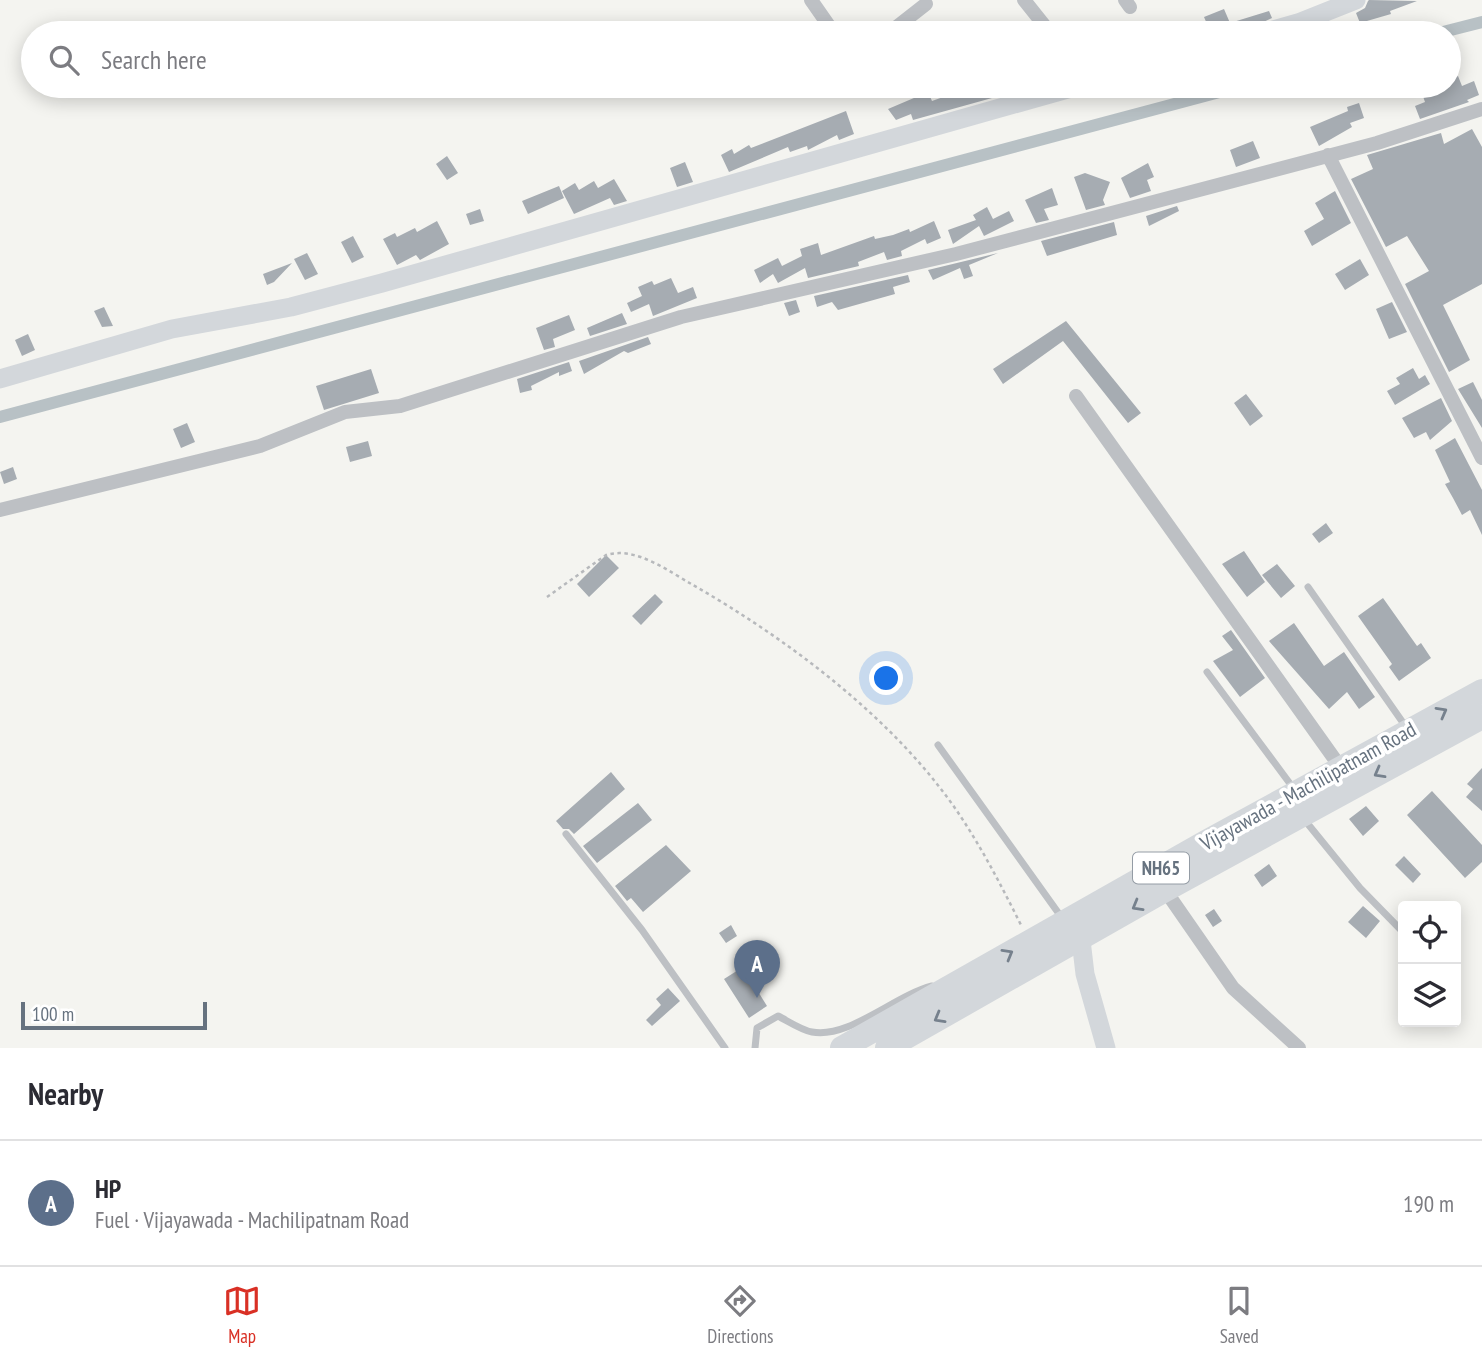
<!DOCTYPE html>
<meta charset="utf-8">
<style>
:root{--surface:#fff;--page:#f7f7f7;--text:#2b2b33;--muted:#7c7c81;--line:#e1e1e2;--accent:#d93025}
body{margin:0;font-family:"PT Sans Narrow",sans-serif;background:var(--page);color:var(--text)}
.controls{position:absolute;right:21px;bottom:21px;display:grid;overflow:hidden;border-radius:7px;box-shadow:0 4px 18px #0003}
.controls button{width:63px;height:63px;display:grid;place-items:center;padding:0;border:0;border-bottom:2px solid var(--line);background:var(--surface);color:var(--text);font:35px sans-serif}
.scale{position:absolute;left:21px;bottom:18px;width:186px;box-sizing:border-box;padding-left:7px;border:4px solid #66727f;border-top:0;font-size:19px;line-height:24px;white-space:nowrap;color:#66727f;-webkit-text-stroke:5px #fff;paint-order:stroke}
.you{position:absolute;left:887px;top:679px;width:24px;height:24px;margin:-18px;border:5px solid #fff;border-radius:50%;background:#1a73e8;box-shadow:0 0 0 10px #1a73e833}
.badge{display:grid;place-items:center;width:46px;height:46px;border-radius:50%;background:var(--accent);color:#fff;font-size:23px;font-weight:700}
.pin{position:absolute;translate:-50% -58px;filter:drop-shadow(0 2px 4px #0008)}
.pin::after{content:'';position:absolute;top:37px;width:24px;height:21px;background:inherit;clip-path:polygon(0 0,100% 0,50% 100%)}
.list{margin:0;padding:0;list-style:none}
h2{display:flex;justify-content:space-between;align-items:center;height:91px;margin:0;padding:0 28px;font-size:30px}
h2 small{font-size:23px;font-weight:400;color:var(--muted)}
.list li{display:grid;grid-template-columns:46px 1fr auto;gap:21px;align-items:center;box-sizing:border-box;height:126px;padding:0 28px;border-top:2px solid var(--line)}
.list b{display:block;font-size:26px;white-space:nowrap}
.list p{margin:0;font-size:23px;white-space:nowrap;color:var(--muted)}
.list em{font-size:23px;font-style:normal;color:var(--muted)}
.icon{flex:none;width:38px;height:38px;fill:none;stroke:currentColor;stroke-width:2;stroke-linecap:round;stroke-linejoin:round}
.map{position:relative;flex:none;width:1482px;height:1048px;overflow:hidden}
.search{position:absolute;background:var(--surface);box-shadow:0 4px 18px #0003;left:21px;right:21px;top:21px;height:77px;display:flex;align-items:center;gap:18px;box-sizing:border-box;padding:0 24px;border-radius:38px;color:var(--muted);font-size:26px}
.sheet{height:217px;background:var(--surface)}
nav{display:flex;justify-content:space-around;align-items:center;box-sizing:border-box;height:98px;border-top:2px solid var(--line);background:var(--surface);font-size:19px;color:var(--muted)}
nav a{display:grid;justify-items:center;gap:4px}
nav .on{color:var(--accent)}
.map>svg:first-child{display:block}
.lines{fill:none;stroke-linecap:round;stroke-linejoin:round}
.canal{stroke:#b8c1c5;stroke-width:12}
.building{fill:#a6acb2}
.path{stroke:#b7b9bc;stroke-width:2.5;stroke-dasharray:3.5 3.5;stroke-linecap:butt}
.lane{stroke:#bdc0c4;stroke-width:7}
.street{stroke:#bdc0c4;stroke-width:14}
.secondary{stroke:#d3d7db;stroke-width:19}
.highway{stroke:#d3d7db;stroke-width:24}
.oneway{stroke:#76818d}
.labels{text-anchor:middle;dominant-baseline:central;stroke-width:7;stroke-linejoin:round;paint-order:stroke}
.shield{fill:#fff;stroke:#949ca5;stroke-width:2}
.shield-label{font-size:19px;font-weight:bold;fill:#66727f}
.street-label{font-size:21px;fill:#66727f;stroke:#fff}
</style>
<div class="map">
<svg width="1482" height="1048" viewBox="0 0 1482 1048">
<rect width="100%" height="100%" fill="#f4f4f0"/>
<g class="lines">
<!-- canal -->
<path class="canal" d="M1439,33L1482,22
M0,417L1242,86"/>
</g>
<!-- building -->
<path class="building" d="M1368,1L1369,0L1417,1L1390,11L1391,14L1360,23L1356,13L1365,8Z
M1224,9L1230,23L1269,11L1272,18L1240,33H1185L1207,24L1204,17Z
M1458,76L1462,86L1474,81L1479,95L1467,100L1469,102L1420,119L1415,106L1425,102L1420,88L1449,86V80Z
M974,86L1007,87L990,93L992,98L913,120L911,114L896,120L888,109L928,92L932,101Z
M1359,103L1364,118L1350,123L1352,127L1319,146L1310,127L1348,111L1347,107Z
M846,111L854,134L839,140L837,135L808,150L807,146L790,152L788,147L729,172L721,155L732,149L734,154L749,145L751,148Z
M1472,129L1482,147V284L1443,305L1470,360L1449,372L1405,284L1429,271L1407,236L1386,247L1351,179L1373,169L1367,155L1441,133L1444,144Z
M1253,141L1260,158L1236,167L1230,150Z
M447,156L458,173L447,180L436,164Z
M685,162L693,182L677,187L670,168Z
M1148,163L1154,177L1147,180L1151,191L1130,198L1121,178Z
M1085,173L1110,182L1103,200L1105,205L1086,210L1074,177Z
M614,179L627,201L614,205L610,198L574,214L562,191L575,183L579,190L594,181L598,188Z
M559,186L564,198L528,214L522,201Z
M1052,188L1058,205L1044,209L1049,220L1036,223L1025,200Z
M1335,191L1351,223L1312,246L1304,231L1324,219L1315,203Z
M1177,206L1179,211L1149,226L1146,216Z
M987,207L993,219L1009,211L1014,221L984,236L979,226L953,244L948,230L976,220L973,215Z
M480,209L484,221L470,225L466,214Z
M437,221L449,244L420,260L416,255L397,265L383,239L395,233L397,237L415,228L417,232Z
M934,221L941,238L927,244L925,239L901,251L902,256L887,260L884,252L858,262L859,266L808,278L805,268L778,283L773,274L760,283L754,270L778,258L782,266L802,256L800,249L818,243L821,255L874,236L875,239L893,235L909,229L910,232Z
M1114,222L1117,235L1047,256L1041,241Z
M353,236L364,257L352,263L341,242Z
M307,253L318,274L305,280L294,259Z
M998,253L969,265L973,276L964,279L960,268L933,280L928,270Z
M1360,259L1369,275L1345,290L1335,274Z
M292,263L274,282L267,285L263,274Z
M908,275L910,282L893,287L895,294L838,310L832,302L817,307L814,296Z
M671,278L678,293L693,287L697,298L653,316L649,304L631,312L627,303L642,296L638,287L652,281L654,285Z
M796,300L800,312L789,316L784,303Z
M1392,302L1407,332L1389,339L1376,309Z
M104,307L113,326L102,327L94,311Z
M622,313L627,324L590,336L587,328Z
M569,315L575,330L553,339L555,347L544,350L536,328Z
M1066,321L1141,413L1128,423L1063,341L1003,384L993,369Z
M28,334L35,350L22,356L15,340Z
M648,337L651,344L628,353L624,351L584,374L579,361Z
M569,362L572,371L559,376V372L531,386L532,390L520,393L517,379Z
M1413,368L1419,379L1425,375L1430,384L1395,405L1387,391L1400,384L1396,378Z
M371,369L379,393L324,410L316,386Z
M1473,382L1482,400V428L1458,389Z
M1246,394L1263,416L1250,426L1234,403Z
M1441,398L1452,421L1430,440L1426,432L1414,438L1402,418Z
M187,423L195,442L181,448L173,429Z
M1455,438L1482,490V535L1470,510L1462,515L1453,498L1445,484L1450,482L1435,450Z
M368,441L372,456L350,462L346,447Z
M13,467L17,479L4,484L0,472Z
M1326,523L1333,533L1319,543L1312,534Z
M1244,551L1265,582L1247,597L1222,564Z
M606,555L619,568L589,597L577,584Z
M1277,564L1295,586L1281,598L1262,575Z
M655,594L663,602L641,625L632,616Z
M1383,598L1417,646L1421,643L1431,658L1399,681L1389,667L1392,664L1358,616Z
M1294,623L1324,666L1344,652L1375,697L1359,709L1347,692L1329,709L1269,641Z
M1231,630L1265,678L1240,697L1213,661L1233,650L1222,636Z
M1482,768V811L1466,797L1473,789L1467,784Z
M611,772L625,789L574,834L569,829H563L556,821Z
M1432,791L1482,845V862L1465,878L1407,815Z
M638,803L652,820L597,863L583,846Z
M1366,806L1379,821L1363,836L1349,819Z
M666,845L691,871L643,912L631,898L627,901L615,886Z
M1404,856L1421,874L1413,883L1395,865Z
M1269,864L1277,876L1262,887L1254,875Z
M1363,906L1380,921L1366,938L1348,922Z
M1214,909L1222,921L1213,927L1205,915Z
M731,925L737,936L726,943L719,933Z
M743,967L767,1006L749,1018L724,979Z
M668,988L680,1001L652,1026L646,1020L661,1005L656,999Z"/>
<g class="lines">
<!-- path -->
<path class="path" d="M547,597L606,555C636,546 668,571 693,585C789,640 894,719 957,811C982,848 1002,887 1022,927"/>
<!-- lane -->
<path class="lane" d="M1308,587L1406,727
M1207,672L1294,789
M938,745L1062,918
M1303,818L1360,888L1402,931
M566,834L642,930L725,1048
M755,1048L757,1028L778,1016C788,1021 801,1030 812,1032C849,1039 894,996 932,986"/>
<!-- street -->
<path class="street" d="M811,0L834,33
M1024,0L1048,30
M1125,0L1130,7
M889,33L926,4
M1328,155L1482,458
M1076,396L1341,768
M0,510L260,446L345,412L400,406L681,317L956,254L1377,143L1482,109
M1165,890L1233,988L1299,1048"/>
<!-- secondary -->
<path class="secondary" d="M1263,33L1298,23L1356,0
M0,379L172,329L291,307L382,283L1078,86
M1081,940L1085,974L1106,1048"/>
<!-- highway -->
<path class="highway" d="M842,1048L1206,842L1482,691
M887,1048L1165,890L1482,717"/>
</g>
<!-- one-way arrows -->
<defs><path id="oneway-chevron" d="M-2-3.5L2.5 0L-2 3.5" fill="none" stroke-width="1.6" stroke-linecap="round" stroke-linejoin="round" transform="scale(1.75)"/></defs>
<g class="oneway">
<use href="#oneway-chevron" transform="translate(1442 712) rotate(-29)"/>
<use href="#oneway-chevron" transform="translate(1379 773) rotate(151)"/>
<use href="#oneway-chevron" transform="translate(1137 906) rotate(150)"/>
<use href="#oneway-chevron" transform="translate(1008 954) rotate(-30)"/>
<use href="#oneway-chevron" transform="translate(939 1018) rotate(150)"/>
</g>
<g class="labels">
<!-- shield labels -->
<rect class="shield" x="1133" y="852.5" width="56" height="31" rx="5"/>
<g class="shield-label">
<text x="1161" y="868">NH65</text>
</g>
<!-- street labels -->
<g class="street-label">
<text transform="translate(1308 786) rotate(-29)">Vijayawada - Machilipatnam Road</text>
</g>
</g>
</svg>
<div class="controls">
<button><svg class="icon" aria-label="locate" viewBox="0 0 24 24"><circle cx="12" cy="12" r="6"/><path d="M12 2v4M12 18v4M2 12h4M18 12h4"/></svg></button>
<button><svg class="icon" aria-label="layers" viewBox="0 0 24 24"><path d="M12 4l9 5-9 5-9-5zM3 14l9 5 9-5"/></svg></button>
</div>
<div class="scale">100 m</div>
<div class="you"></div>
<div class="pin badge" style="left:757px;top:998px;background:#5c6f8a">A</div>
<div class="search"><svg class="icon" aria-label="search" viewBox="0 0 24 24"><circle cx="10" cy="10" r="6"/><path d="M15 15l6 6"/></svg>Search here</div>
</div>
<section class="sheet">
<h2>Nearby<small></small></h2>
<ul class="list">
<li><span class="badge" style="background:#5c6f8a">A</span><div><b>HP</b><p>Fuel · Vijayawada - Machilipatnam Road</p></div><em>190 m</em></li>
</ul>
</section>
<nav>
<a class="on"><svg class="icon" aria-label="map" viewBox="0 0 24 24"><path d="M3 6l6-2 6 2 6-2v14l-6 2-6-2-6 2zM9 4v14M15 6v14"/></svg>Map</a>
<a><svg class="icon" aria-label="directions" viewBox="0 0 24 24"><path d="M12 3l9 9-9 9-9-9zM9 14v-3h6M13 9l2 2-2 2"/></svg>Directions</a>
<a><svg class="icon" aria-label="saved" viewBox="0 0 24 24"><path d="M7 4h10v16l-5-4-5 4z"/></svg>Saved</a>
</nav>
